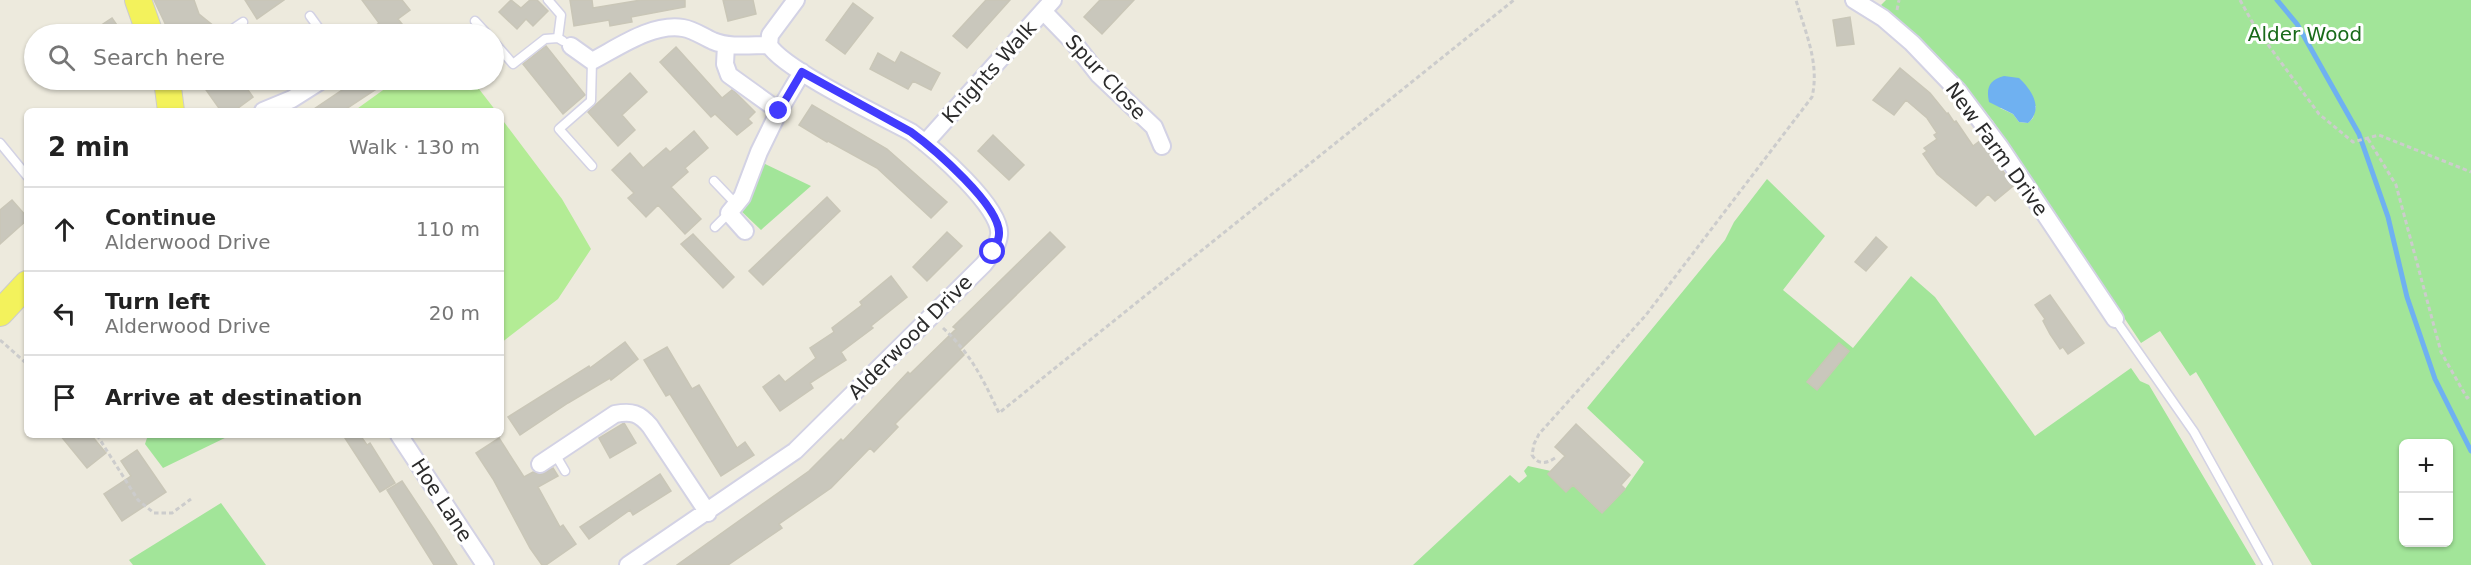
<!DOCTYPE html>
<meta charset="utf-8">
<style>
:root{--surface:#fff;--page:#f2f2f2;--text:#222;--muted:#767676;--line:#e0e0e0}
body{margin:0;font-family:"DejaVu Sans",sans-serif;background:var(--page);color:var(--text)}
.controls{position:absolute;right:18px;bottom:18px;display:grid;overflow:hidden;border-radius:9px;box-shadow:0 2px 4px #0004}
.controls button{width:54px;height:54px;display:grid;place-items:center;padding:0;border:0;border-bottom:2px solid var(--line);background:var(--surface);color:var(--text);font:30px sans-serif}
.stop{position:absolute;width:18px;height:18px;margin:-14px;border:4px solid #423bfd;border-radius:50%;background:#fff}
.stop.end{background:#423bfd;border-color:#fff;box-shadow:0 2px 6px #0008}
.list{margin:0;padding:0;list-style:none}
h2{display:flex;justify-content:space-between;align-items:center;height:78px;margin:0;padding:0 24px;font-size:26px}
h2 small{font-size:20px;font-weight:400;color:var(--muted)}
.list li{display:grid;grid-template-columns:39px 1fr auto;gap:18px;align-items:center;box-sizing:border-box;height:84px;padding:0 24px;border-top:2px solid var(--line)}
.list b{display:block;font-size:22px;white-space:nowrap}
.list p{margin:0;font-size:20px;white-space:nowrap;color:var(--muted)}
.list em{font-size:20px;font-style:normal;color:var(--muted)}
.icon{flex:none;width:33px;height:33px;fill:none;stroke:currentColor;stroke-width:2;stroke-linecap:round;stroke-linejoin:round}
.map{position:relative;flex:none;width:2471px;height:565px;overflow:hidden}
.search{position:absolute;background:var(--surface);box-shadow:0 2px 4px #0004;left:24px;top:24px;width:480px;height:66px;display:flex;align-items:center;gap:15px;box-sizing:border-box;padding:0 21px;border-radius:33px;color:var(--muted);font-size:22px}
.panel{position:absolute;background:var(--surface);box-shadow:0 2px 4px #0004;left:24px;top:108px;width:480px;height:330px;border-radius:9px}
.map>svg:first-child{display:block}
.green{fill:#a2e599;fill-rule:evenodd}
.pitch{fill:#b3ec95}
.water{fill:#6fb1f1}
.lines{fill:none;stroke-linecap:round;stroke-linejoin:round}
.stream{stroke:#6fb1f1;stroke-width:5}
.building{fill:#c9c7bc;stroke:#c9c6b7;stroke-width:1.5}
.service-casing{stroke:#d3d2e4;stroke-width:11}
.minor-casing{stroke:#d3d2e4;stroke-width:20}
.primary-casing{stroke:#ccc;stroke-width:28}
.path{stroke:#ccc;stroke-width:3;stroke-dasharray:4.5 3;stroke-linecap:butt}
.service{stroke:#fff;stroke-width:8}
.minor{stroke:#fff;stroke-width:16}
.primary{stroke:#f3f25c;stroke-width:26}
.route{stroke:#423bfd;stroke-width:8}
.labels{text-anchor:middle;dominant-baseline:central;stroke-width:6;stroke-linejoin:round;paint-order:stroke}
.park-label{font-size:20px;fill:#196b1a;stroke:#fff}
.street-label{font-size:20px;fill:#2b2b2b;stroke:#fff}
</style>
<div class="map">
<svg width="2471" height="565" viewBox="0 0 2471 565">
<rect width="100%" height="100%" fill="#edeadd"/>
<!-- green -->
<path class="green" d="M1886,0H2471V565H2312L2196,372L2190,376L2160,331L2141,343L1993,121L1957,78L1923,43L1881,5ZM2036,106L2033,118L2028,123L2019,122L2013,114L2000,108ZM2404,444H2448V542H2404Z
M761,162L811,186L761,230L738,208Z
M1767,179L1825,236L1783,290L1853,348L1911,276L1935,297L2035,436L2131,368L2140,381L2149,385L2256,565H1413L1510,475L1519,483L1527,476L1524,471L1528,466L1551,471L1548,474L1566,492L1573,485L1602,513L1625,489L1644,462L1587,408L1725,240L1734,222Z
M148,435H231L163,468L145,444Z
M221,503L266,565H133L129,560Z"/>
<!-- pitch -->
<path class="pitch" d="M397,80H472L496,111H354Z
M501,118L562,199L591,249L558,299L501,343Z"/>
<!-- water -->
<path class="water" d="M2004,76L2019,78C2032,90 2044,109 2028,123L2019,122L2013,114L1989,102C1986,88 1989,80 2004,76Z"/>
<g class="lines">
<!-- stream -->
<path class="stream" d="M2277,0L2297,24L2359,134L2388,217L2407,297L2435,379L2471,451"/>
</g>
<!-- building -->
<path class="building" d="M154,0H194L199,14L220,31L219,34H170Z
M245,0H284L257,19Z
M362,0H402L410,10L398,19L410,34H364L379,23Z
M511,0L521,8L530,0H537L548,11L533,26L526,19L517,29L499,12Z
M570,0H592L593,8L641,0H685V7L631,17L632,22L610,26L609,20L574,26Z
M723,0H753L756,14L728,21Z
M986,0H1010L967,48L953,36Z
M1100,0H1134L1102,34L1084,17Z
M853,3L873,18L845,54L826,40Z
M1850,17L1854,44L1837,46L1833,20Z
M112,18L123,34H88Z
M546,46L585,95L563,114L523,64Z
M676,47L722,98L732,90L735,92L755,112L748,119L752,123L737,135L715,114L711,117L660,62Z
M901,52L940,73L931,90L913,81L908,89L870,69L878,53L895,63Z
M1900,68L1930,93L1947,114L1948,113L1954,122L1956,121L1973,146L1981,140L1991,153L2013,186L1995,201L1988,194L1976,206L1937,174L1923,154L1927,151L1924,148L1937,139L1934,135L1937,133L1927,118L1906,100L1894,115L1873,100Z
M630,73L647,92L622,115L635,130L618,146L588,112Z
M199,80H241L253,97L234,111H221Z
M357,80H390L343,111H311Z
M812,105L887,149L947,202L931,218L877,168L828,141L827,142L799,125Z
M694,131L708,148L685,168L688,172L671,187L701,219L685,234L658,205L646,217L628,198L634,193L612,170L630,153L643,168L666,148L670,152Z
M993,135L1024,165L1009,180L978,151Z
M827,197L840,211L763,285L749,271Z
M12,200L27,217V220L0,244V210Z
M947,232L962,246L927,281L913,267Z
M1050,232L1065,247L960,350L964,355L895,424L898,427L874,452L870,448L831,488L779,524L782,528L728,565H677L809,471L841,439L843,441L908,372L910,374L956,329L953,327Z
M693,234L734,277L723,288L681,244Z
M1876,237L1887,247L1866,271L1855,262Z
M891,276L907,297L871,326L873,328L841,352L846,360L810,383L813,388L780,411L763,387L779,375L785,382L816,358L810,348L834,332L832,328L862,305L860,302Z
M2050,295L2084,343L2068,354L2063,347L2060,349L2050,334L2043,321L2045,319L2035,305Z
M625,342L638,359L611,380L610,378L568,403L520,435L508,417L589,366L590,368Z
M1839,343L1849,351L1817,390L1807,382Z
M667,347L692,389L699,385L737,448L745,442L754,455L721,476L670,394L666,396L644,360Z
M624,423L636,443L610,458L599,438Z
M1576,424L1630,475L1621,485L1625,489L1602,513L1573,485L1566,492L1548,474L1565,456L1555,447Z
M60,435H91L106,453L87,468Z
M343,435H360L367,445L370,443L395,483L380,492Z
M499,438L524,477L533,472L541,474L553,468L558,476L538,487L560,527L563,525L576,544L546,565H542L530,548L493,479L476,453Z
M137,450L166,492L122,521L104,494L131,476L121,461Z
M660,474L671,491L633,515L630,510L589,539L580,527Z
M402,481L434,529L457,565H434L387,490Z"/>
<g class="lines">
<!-- service casing -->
<g class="service-casing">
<path id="service" d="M548,0L561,15L558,38L563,41
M310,16L323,34
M475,21L487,34
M225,34L243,22
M494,42L513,64L545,39L558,38
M0,143L27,176
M592,166L559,129L591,101L592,61
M714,181L736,204
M715,227L729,213
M2115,319L2194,432L2268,565
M555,454L565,471"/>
</g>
<!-- minor casing -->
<g class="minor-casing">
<path id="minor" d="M1854,0L1883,18L1912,43L1958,91L2000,147L2115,319
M1043,11L1074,43L1099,75L1154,127L1162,146
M726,45L725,64L729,75L779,111L802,72
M769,45L770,35L796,0
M571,46L592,61C619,47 652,23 683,28C695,30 703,37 713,41C729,48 751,45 769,45
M263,111L292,99L322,80
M925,143L1053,0
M745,231L729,213L742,197L759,152L779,111
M399,435L485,565
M540,464L615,414C632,411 639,413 650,426L708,513
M628,565L795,451L984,264C990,256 998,246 999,235C1003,208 933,148 911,132C881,116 783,69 769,45"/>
</g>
<!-- primary casing -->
<g class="primary-casing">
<path id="primary" d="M138,0L150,34
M167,80L171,111
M0,313L27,284"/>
</g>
<!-- path -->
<path class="path" d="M2240,0L2255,27L2319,114L2353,142L2379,135L2471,172
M1897,10L1899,0
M2368,139L2396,185L2441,352L2467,398L2471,395
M943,328C971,354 983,379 999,413L1514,0
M0,340L27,364
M97,435L138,500L154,513H172L191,499
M1555,458C1546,464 1538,465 1532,455L1534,444L1539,434L1646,315L1812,97C1820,63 1805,32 1796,0"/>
<!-- service -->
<use href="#service" class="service"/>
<!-- minor -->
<use href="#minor" class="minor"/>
<!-- primary -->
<use href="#primary" class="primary"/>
</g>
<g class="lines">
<!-- route -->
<path class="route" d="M779,111L802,72L911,132C933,148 1001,206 999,234C999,240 995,247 993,252"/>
</g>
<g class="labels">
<!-- park labels -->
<g class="park-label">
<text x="2305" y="34">Alder Wood</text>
</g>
<!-- street labels -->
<g class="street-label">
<text transform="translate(989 72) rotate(-48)">Knights Walk</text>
<text transform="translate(1106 77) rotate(47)">Spur Close</text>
<text transform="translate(1997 149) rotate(54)">New Farm Drive</text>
<text transform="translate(910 337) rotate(-45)">Alderwood Drive</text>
<text transform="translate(442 500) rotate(57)">Hoe Lane</text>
</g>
</g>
</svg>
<div class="controls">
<button>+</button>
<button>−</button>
</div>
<div class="stop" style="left:993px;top:252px"></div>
<div class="stop end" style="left:779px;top:111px"></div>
<div class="search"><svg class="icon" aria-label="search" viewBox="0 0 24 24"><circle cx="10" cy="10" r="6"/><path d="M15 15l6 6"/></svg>Search here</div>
<section class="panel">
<h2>2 min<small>Walk · 130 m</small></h2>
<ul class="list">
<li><svg class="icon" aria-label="ahead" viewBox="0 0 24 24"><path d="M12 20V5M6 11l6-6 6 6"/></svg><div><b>Continue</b><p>Alderwood Drive</p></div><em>110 m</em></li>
<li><svg class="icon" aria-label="left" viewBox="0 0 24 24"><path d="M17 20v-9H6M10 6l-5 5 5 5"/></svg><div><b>Turn left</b><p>Alderwood Drive</p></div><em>20 m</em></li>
<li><svg class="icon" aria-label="arrive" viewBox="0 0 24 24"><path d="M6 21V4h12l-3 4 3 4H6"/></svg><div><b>Arrive at destination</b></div></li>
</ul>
</section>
</div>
